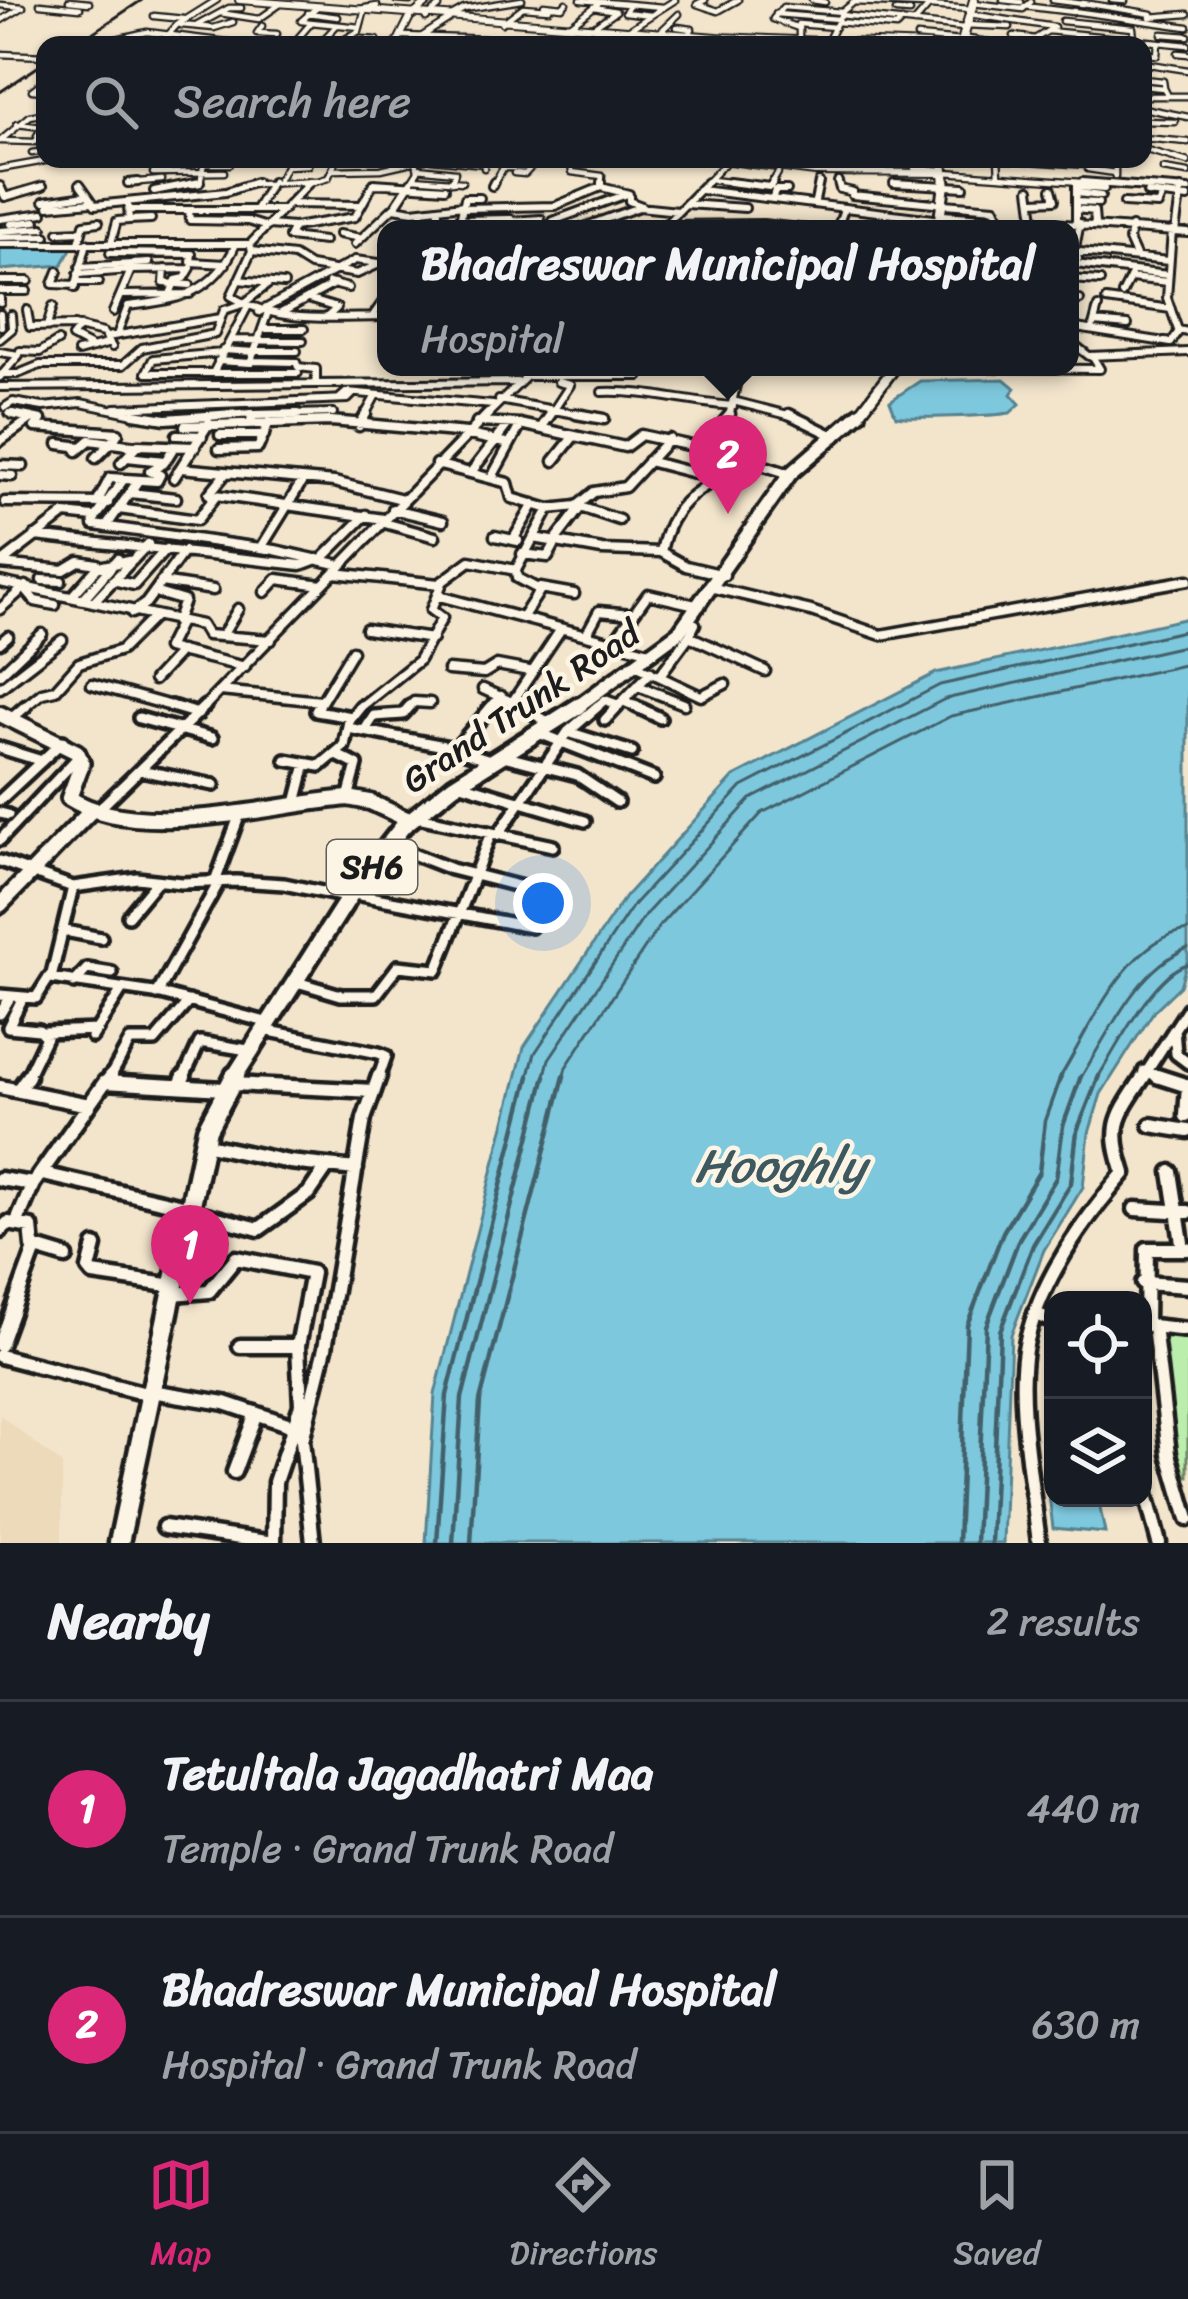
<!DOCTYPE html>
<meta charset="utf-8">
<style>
:root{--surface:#171b24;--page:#242831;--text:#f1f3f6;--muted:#9ea1a6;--line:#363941;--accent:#db2777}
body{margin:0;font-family:Sriracha,sans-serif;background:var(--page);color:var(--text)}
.controls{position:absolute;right:36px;bottom:36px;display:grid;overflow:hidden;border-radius:24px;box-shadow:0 3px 9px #0004}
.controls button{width:108px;height:108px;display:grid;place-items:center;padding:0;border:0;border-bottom:3px solid var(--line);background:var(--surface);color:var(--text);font:60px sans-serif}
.you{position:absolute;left:543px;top:903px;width:42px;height:42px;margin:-30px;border:9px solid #fff;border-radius:50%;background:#1a73e8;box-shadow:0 0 0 18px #1a73e833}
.badge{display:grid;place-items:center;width:78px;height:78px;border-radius:50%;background:var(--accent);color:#fff;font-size:39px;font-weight:700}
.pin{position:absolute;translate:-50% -99px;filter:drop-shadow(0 3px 6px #0008)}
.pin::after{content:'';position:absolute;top:63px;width:42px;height:36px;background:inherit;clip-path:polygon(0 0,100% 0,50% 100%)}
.popup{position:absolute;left:377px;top:220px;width:702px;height:156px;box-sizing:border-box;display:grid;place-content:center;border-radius:24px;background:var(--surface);filter:drop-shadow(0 3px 9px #0005);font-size:39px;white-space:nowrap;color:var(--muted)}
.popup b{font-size:45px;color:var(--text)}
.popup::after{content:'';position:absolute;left:50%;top:100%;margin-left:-24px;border:24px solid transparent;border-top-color:var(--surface)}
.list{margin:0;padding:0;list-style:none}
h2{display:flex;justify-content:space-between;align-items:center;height:156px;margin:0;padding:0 48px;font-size:51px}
h2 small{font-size:39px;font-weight:400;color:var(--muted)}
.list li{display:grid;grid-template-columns:78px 1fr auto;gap:36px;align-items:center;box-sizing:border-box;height:216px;padding:0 48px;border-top:3px solid var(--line)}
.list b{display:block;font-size:45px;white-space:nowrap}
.list p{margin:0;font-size:39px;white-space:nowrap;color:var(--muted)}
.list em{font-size:39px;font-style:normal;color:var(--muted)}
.icon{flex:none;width:66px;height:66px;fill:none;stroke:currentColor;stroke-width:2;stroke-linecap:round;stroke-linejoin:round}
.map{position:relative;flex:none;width:1188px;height:1543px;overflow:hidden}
.search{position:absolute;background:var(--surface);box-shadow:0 3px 9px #0004;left:36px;right:36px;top:36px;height:132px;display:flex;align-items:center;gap:30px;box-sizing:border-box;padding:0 42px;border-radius:24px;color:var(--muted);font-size:45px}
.sheet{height:588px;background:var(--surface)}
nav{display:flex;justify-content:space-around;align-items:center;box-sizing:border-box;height:168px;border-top:3px solid var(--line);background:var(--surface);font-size:33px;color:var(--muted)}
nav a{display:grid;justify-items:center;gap:6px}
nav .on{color:var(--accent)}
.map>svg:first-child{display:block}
.built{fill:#eddaba}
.green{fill:#bbedad;stroke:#6c8464;stroke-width:3}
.water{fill:#7ec8de;stroke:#578390;stroke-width:3}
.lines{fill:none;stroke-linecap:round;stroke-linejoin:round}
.shore-far1{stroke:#43616a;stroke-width:3}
.shore{stroke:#43616a;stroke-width:4.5}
.street-far4-casing{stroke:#1c1c1c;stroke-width:9}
.street-far3-casing{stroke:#1c1c1c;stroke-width:12}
.street-far2-casing{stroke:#1c1c1c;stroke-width:15}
.street-far1-casing{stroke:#1c1c1c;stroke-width:18}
.street-casing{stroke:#1c1c1c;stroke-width:21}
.secondary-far1-casing{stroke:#1c1c1c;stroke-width:10}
.secondary-casing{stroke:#1c1c1c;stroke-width:22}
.primary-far4-casing{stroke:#1c1c1c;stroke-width:12}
.primary-far3-casing{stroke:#1c1c1c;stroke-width:15}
.primary-far2-casing{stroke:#1c1c1c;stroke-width:20}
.primary-far1-casing{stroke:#1c1c1c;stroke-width:24}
.primary-casing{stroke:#1c1c1c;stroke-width:27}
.street-far4{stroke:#fcf5e5;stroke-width:4.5}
.street-far3{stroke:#fcf5e5;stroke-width:6}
.street-far2{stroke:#fcf5e5;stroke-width:8}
.street-far1{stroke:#fcf5e5;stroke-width:9}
.street{stroke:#fcf5e5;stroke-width:12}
.secondary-far1{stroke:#fcf5e5;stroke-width:6}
.secondary{stroke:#fcf5e5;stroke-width:14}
.primary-far4{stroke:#fcf5e5;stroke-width:8}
.primary-far3{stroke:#fcf5e5;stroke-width:9}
.primary-far2{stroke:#fcf5e5;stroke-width:12}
.primary-far1{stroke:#fcf5e5;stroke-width:15}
.primary{stroke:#fcf5e5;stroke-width:18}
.rail{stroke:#1c1c1c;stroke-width:3}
.labels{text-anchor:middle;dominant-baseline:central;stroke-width:9;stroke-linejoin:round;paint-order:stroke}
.shield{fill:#fcf5e5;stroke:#5f5d58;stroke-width:3}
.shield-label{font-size:33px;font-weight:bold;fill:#1c1c1c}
.street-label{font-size:36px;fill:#1c1c1c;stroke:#fcf5e5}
.near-water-label{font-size:48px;font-style:italic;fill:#3e5860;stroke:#fcf5e5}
</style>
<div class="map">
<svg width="1188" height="1543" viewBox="0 0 1188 1543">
<rect width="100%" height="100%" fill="#f3e5cc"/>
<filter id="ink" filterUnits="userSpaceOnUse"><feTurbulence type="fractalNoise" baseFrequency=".00833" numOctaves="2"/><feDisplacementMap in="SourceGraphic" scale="24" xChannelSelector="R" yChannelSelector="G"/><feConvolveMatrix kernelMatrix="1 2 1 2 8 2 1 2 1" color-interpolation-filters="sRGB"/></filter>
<g filter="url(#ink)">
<!-- built -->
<path class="built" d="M0,1415L62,1464V1543H0Z"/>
<!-- green -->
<path class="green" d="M1157,1329L1188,1332V1476H1177Z"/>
<!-- water -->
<path class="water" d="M61,246L71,249L62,265L0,270V248Z
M1004,379L1015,388L1011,394L1020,404L1010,413C994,416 908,419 896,416L890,401L920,381Z
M1188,618V958L1180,986L1154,1011L1101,1094L1089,1133L1083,1187L1044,1250L1011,1335L1003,1543H426L435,1394L524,1047L625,897L734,777L936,673Z
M1041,1429L1053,1430V1498H1098L1105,1533L1053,1528Z"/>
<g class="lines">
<!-- shore-far1 -->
<path class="shore-far1" d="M528,1079L535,1053L634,904L742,787L940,685L1188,630
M544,1079L549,1059L646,914L751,799L945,699L1188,645
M563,1079L566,1067L660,925L762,813L951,716L1188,664
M1059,1079C1090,1029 1125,939 1188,930
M1080,1079C1109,1033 1136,969 1188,948
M1097,1079C1116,1049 1154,972 1188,964"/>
<!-- shore -->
<path class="shore" d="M437,1543L447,1395L529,1076
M453,1543L462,1398L545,1076
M471,1543L480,1401L564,1076
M958,1543L967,1325L1003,1232L1039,1172L1045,1121L1061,1076
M976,1543L986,1326L1019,1239L1056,1178L1063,1126L1081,1076
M991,1543L1000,1331L1033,1245L1071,1183L1077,1131L1099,1076"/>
<!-- street-far4 casing -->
<g class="street-far4-casing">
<path id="street-far4" d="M396,0L410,1
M581,0L663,7
M705,0L697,4L718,11L738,0
M812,0L825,2
M1003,0L1021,2
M1053,0L1083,4
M1112,0L1125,1
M69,1L89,3
M973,3L1023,9L1031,2
M1083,3L1152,14
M40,4L80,8
M0,5L23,7L0,21
M544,5L562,7L566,3
M629,5L625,12L651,15
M1024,6L1073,12
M316,8L301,21L360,27
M354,10L377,6
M896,11L910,12
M1073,11L1188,27
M220,13L259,19L279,5
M308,13L338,17
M776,14L838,19
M969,14L1054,27
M840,15L964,28
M154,16L184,19
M1150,17L1188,14
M426,18L439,7
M448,18L464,9L522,0
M1062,21L1133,28L1134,40
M837,22L896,27L902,21
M502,23L523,7L549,9
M914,23L929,6L971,9
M798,24L835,27
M181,25L214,28L233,22
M965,25L1010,27
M196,26L229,8H241
M262,26L257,33L277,34
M569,26L598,4
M593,27L616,11L594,7
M677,27L692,29L689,35
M628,30L675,0
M1048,31L1188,45
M659,33L679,14
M1162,34L1188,36
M403,36L545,41L616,29
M1014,36L1036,39
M421,37L449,19
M917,37L962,41
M347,38L377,40
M962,38L1008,45
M799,39V28L773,19L783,7L842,12
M134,40L161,41
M828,40L842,12L854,2L926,5
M578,44L587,45
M90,45L147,32L251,45
M159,45L177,25L217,0
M292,45L311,23
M318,45L337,25
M335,45L359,31L364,13
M700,45L717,37
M1025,45L1051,29
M1178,53L1188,54
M0,54L45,56
M1148,54L1157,55L1158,42
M1143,63L1188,70
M1143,79L1163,81L1164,88
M45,80L32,90L45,91
M1143,86L1164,88L1168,96
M1143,96H1188
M1143,108L1188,117
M1143,121L1175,122
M17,124L42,127L37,136
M1143,138L1188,142
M0,141L30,116L45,113
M1,141L35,142L40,136
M1143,149L1188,162
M32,153L45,151
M174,159L204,162L200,184L193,185
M432,159L484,164V168
M579,159L571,165L572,172L602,176L601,185
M853,159L854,173
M1088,159V169L1115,173
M1105,159L1115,162V177
M943,161H915L914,168L945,170
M105,162L125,159
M204,164H230
M418,168L455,172L452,182
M0,169L56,159
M1163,169L1188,173
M332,170L381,169L425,159
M945,172L1122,185
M153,173L224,172
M514,173L525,174L537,161L560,159
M999,175L998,159L1087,165
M414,178L462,182
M711,180L754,185
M838,180L839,185
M278,181L286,166L308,165L310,159
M128,183L162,180
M894,183L931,185
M247,185L316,181
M270,185L273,181
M304,185L328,178L337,159
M373,185H404
M409,185L418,171L416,162
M493,185L503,168H524
M704,185L729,159
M771,185L778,173"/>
</g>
<!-- street-far3 casing -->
<g class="street-far3-casing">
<path id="street-far3" d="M411,182L394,208L413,211L463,205
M601,182V187L629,194V201L642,206
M729,182L770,187L773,182
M838,182L840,189L853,192
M1082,182L1188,190
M128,183L138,182
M894,183L964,187
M80,184L95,205L226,192L256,182
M1076,184V223
M0,186L5,197L43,186
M492,186L494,182
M1077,187L1104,189
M1030,189L1034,219
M701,190L941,220
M154,191L200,182
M1077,193L1101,196
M1147,193L1188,198
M852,195L944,204
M773,197L775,190H787
M480,198H465L460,220L511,219
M44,201L86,195
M49,201V206L92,202
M815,201L819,182
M1034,201L1055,200L1052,189
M1076,202L1098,203
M1124,203L1158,205L1162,195
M289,204L361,205
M686,204L745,208
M944,204L995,208L999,217
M462,208L555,206L601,187
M256,209L272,182
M1076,209L1094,211L1095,224
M129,210H283
M189,210L190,220L248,221L267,227
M943,215L1188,233
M0,219L43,213
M128,220L151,219
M511,221L541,219
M11,224L36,221
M269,225L294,227L289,237L324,241
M665,225L763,224L808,229
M294,227L355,217L374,183L445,188
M466,227L515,226
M1131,227L1129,240L1137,258
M662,228L707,182
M412,229L422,213
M438,229L439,210
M566,229L553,221L624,195
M578,229L639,207L678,211
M837,229L843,212
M0,231L43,228
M1172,231L1167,298L1178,330L1188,332
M59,232L82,231
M1175,232L1181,189
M339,234L361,238
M0,237L46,236
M79,243L84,224L99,222
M111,243L117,221L129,220L128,206
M0,244H250L252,251L231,296C279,325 332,317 386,317
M250,244L310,182
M355,244L394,207
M252,251L294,256L310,266L357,274L386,261
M1070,251L1169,261
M110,253L192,254L191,262L226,264
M1075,264L1168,275
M80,267L149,263
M1070,268L1078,259L1075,248L1080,223
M165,269L164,283L190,285
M131,270L190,269
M58,271L53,284L76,285
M78,274L131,270
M1130,278L1168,282
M1070,279L1100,281
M238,280L284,284
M0,281H29
M77,282H99
M329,283L348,288
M75,288L87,243
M0,291H27
M170,294L176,280L185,278L191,268
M1122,294L1131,276
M123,295L190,294
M0,298V303
M308,299L337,308L328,316
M1070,299L1080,300
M1106,300L1171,309
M243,304L270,283
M27,310L30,327L74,326L103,333L112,347
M113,312L134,263
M259,312L355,260L379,263
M281,313L334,284
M0,314L1,326
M372,317L386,297
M1094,322L1128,325
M47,326L53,306
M1093,326L1098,307
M80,327L72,337L93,348
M1070,327L1171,343L1179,331
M262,329H304
M117,335L128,306C177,301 215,293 236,244
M107,337L220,318
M0,339L12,329L11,315
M231,340L303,341
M1070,341L1089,356L1188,352
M223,350L255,352
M20,351L40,352L58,341
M255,351H297
M0,352L19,355L0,377
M78,352L110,343
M222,353L153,359L146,373H298
M218,361L251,363
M251,361L296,362L298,367L316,369V384
M251,361L267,315
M877,367L1100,369L1092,356
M213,373L248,306
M475,373L481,367
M2,374H18L40,365H123L142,348L215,334L224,310L243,304
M524,376H640
M0,387L517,382
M602,392C646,390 688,403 733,406
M339,399L347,392L493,405
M499,400L592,417
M733,401L796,417
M5,407L13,402L43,407L81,403L148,417
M115,408L348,399L354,393
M9,413L27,417
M254,415L333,413
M204,417L251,413V417
M364,417L376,395
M485,417L536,367
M549,417L570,385L558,382
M729,417L740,367"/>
</g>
<!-- street-far2 casing -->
<g class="street-far2-casing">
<path id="street-far2" d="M13,414L41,420L35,427L118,433L112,443
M134,414L166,419L233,414
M251,414L252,422
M576,414L604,419
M789,414L836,437
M254,415L298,414
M477,422L520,424L625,447L641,435L724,453L790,474
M185,426L331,421L467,433
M359,426L366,414
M541,428L551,414
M465,434L510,444
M177,435L202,436
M220,435H264
M0,441L32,418
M59,444L81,447
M702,447L730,414
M219,449L258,448L269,422
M77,451L90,440L136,446
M127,457L164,461
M96,458L111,443
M554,461L574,436
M648,461L717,479
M121,463L138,445L195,447
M436,464L508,483L512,498L549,509L516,570L517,578L540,590L522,618
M0,465L23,466
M181,468L334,482L402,499
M472,471L508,424
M226,473L209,494L384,519
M0,475L12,476
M492,477L521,424
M174,478L209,423
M130,493L176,498
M5,502L108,503
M97,503L110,478L157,481L160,475L150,471L164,463L174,447
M577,506L619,520
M119,509L197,520L216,496
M393,509L443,521
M549,509L577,506L594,492L625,487L669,439
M94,520L124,479
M381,522L435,537
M106,527L138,481
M35,536L301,565L317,559
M495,536L518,541
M534,538L602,550L661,552L686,566L724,575
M513,540L534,504
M554,542L580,508
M261,548L303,480
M661,552C671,499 705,483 752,465
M522,554L548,557L556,542
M321,560L366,515
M0,564L65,514L93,517L94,525L275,550L341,565
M0,564L64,570L79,561L97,564
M334,573L439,584L470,561L516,570
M42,580L61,581
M113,580L134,585L166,549
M0,582L201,625L207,635L271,640
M161,582L213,590
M24,588L35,601L55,605
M540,588L574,594
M714,588L811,611L881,635L1188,580
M154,592L184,601L176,622
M265,592L277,579L322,585
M73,595L98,567L133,560
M439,596L654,653
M84,598L118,559
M93,602L148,544
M0,609L26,586
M132,613L146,603L184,551
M180,622L167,648L245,667
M687,622L695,624L689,636L765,671
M366,629L432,639
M587,633L599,611L632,614
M222,636L238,609
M614,641L648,594L700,606
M0,643L8,636
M637,666L701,696L725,684
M448,670L484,673L497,665L529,671
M0,674L42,634
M660,675L689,636
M154,680L181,651
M92,684L182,709
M638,686L684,704
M0,688L62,640
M483,689L527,709
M220,691L321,701
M513,701L561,629
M623,701L641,709
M22,709L42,693L55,690L79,663L121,650L153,618
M202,709L488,414
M317,709L352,651
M358,709L419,660L442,618L431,610L442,583
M407,709L414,702L430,703
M489,709L501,696
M594,709L605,700L619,705
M615,709L651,672"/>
</g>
<!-- street-far1 casing -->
<g class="street-far1-casing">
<path id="street-far1" d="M171,706L198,714
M319,706L316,711L352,717
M522,706L549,723
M635,706L660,718
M139,718L212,738
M11,719L26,706
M605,720L618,706
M348,728L450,747L490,760
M365,730L374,716L403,714L410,706
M568,732L632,752
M539,733L654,778
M0,748L42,761
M456,748L492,706
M335,754L357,765L348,798
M503,756L577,775L617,802
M286,760L320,766L344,746L349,721L361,706
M140,770L214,785
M458,783L585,821
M0,800L63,741
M296,803L306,764
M97,811L205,706
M0,813L8,815
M413,816L553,846
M498,835L568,732L598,706
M0,840L80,755
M387,844L451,869L550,894
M0,861L73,887L137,878L181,883L236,881L284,884L351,898
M215,882L241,811
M73,887L51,978L161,994L266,1022
M354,894L531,927
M128,916L157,881
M65,931L101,938
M297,982L341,995H376L398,966L437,970L491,833
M74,983L87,969L112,973
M157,994L219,882
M0,995L36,998L50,976
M23,997L8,1027L39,1030L46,1037L26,1079
M0,1014L11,996
M1174,1029L1176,1054L1188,1063
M264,1030L379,1053L386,1056L378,1079
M44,1032L97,1030
M92,1037L121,991
M1144,1071L1166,1079
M109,1079L130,1041H155L189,1001
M183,1079L200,1042L248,1050
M1142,1079L1188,1008"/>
</g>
<!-- street casing -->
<g class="street-casing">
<path id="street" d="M1157,1076L1188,1086
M108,1080L111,1076
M233,1084L374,1091
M180,1085L184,1076
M0,1087L89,1105
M18,1090L28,1076
M1186,1116L1188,1085
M1151,1125L1188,1131
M203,1144L289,1162L356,1169
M1171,1172L1183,1249
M43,1174L187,1207
M0,1179L33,1184
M1135,1209L1188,1212
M187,1210L259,1229L309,1193L327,1167
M16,1224L33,1184L105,1082L224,1089
M0,1231L8,1223L31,1227L33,1247L66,1257
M95,1246L89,1269L93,1274L174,1286
M1143,1283L1188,1286
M1036,1314L1053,1321
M1146,1325L1147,1249H1188
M1152,1326L1188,1330
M1154,1326L1169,1454L1188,1519
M0,1345L35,1249
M240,1346H298
M0,1356L150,1395
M151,1391L225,1403L296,1427
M234,1472L256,1413
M1143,1483L1159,1543
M164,1527L274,1543L275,1482L301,1405L298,1346L312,1273L236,1258L209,1291L173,1294
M313,1543L302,1440L325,1348L364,1119L379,1076
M1039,1543C1033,1488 1014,1392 1027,1340C1042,1278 1083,1221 1124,1173C1108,1125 1117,1117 1144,1076"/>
</g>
<!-- secondary-far1 casing -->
<g class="secondary-far1-casing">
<path id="secondary-far1" d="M239,0L717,37L929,45
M396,45L410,17L431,0
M714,159L815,172L945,173"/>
</g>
<!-- secondary casing -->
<g class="secondary-casing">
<path id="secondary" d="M0,714L77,752L82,763L69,798C138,842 269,805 348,798L370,802L409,820
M0,905L89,813"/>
</g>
<!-- primary-far4 casing -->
<g class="primary-far4-casing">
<path id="primary-far4" d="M961,45L974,0
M943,159L945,185"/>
</g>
<!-- primary-far3 casing -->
<g class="primary-far3-casing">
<path id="primary-far3" d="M938,229L945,182
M857,417L895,367"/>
</g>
<!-- primary-far2 casing -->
<g class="primary-far2-casing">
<path id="primary-far2" d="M574,709L679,632L790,474L859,414"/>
</g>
<!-- primary-far1 casing -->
<g class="primary-far1-casing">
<path id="primary-far1" d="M233,1079L356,886L403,826L453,786L579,706"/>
</g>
<!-- primary casing -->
<g class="primary-casing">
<path id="primary" d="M119,1543L207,1129L235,1076"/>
</g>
<!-- street-far4 -->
<use href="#street-far4" class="street-far4"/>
<!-- street-far3 -->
<use href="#street-far3" class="street-far3"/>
<!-- street-far2 -->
<use href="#street-far2" class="street-far2"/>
<!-- street-far1 -->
<use href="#street-far1" class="street-far1"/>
<!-- street -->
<use href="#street" class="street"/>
<!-- secondary-far1 -->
<use href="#secondary-far1" class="secondary-far1"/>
<!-- secondary -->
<use href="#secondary" class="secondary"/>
<!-- primary-far4 -->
<use href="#primary-far4" class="primary-far4"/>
<!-- primary-far3 -->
<use href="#primary-far3" class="primary-far3"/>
<!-- primary-far2 -->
<use href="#primary-far2" class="primary-far2"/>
<!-- primary-far1 -->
<use href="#primary-far1" class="primary-far1"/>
<!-- primary -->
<use href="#primary" class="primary"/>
<!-- rail -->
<path class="rail" d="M74,45L142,0
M0,92L45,62"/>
</g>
</g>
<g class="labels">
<!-- shield labels -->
<rect class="shield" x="327" y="840" width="90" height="54" rx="9"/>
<g class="shield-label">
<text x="372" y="867">SH6</text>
</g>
<!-- street labels -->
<g class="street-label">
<text transform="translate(521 707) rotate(-34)">Grand Trunk Road</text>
</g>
<!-- near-water labels -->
<g class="near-water-label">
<text x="780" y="1165">Hooghly</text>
</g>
</g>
</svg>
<div class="controls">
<button><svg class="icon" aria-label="locate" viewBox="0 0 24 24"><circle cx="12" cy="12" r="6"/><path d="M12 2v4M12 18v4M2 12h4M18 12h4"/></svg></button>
<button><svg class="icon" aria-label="layers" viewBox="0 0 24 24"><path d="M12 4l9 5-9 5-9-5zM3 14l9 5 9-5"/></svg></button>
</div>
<div class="you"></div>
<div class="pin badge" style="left:190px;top:1304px">1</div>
<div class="pin badge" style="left:728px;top:514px">2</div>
<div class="popup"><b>Bhadreswar Municipal Hospital</b>Hospital</div>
<div class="search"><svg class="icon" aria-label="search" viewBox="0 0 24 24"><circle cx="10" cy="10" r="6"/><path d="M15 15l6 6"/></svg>Search here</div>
</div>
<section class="sheet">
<h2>Nearby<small>2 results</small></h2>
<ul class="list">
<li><span class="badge">1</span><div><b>Tetultala Jagadhatri Maa</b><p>Temple · Grand Trunk Road</p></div><em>440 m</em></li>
<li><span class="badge">2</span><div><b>Bhadreswar Municipal Hospital</b><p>Hospital · Grand Trunk Road</p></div><em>630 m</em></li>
</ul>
</section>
<nav>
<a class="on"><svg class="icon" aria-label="map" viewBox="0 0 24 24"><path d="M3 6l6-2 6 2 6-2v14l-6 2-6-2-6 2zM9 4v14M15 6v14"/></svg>Map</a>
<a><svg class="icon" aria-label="directions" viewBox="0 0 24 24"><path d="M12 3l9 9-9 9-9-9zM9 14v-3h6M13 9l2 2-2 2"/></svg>Directions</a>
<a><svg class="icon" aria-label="saved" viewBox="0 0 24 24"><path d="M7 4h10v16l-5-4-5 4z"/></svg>Saved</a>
</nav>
